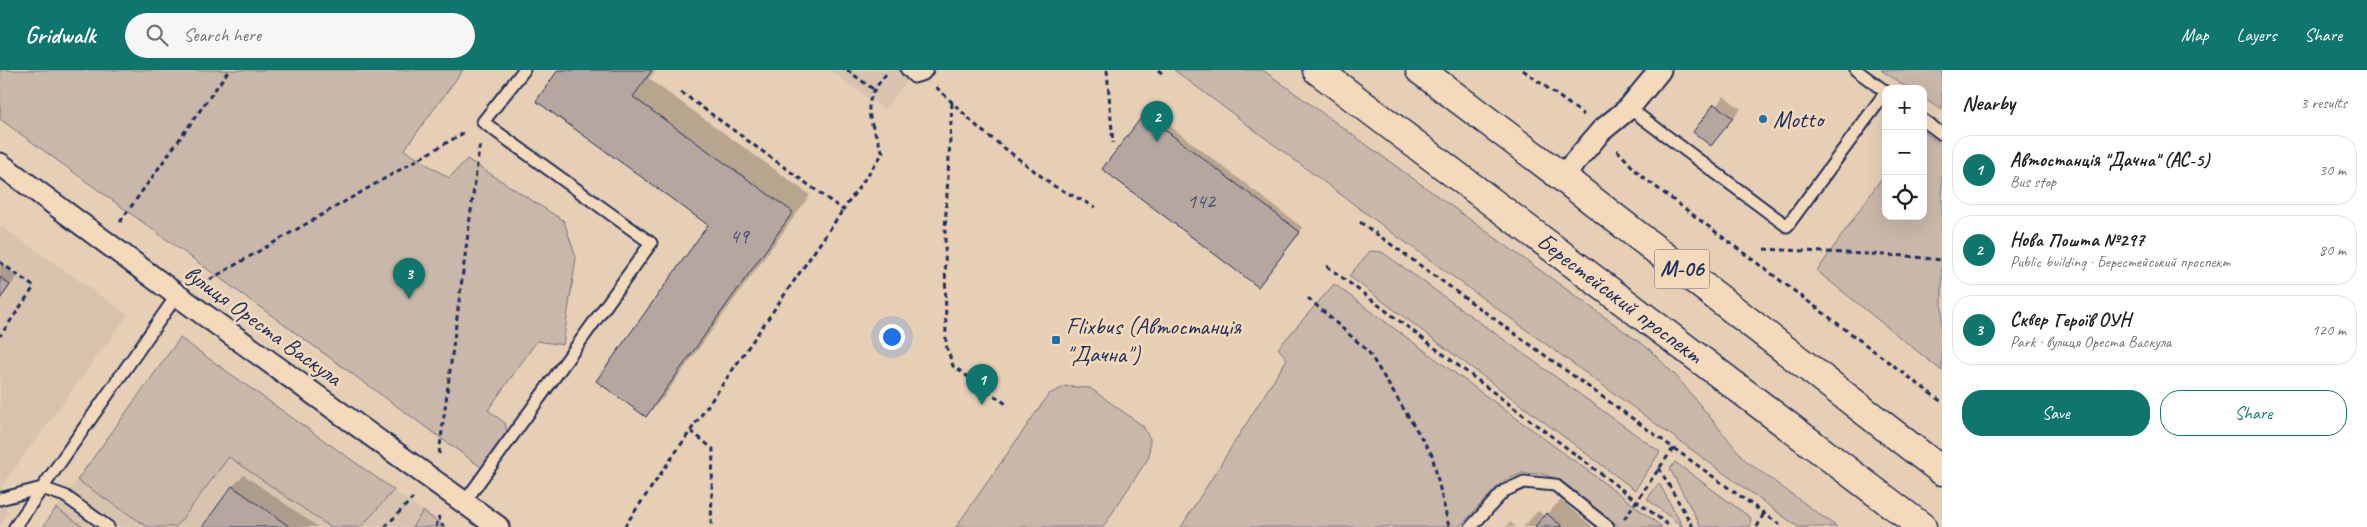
<!DOCTYPE html>
<meta charset="utf-8">
<style>
:root{--surface:#fff;--page:#f6f6f6;--text:#222;--muted:#767676;--line:#e0e0e0;--accent:#0f766e}
body{margin:0;font-family:Caveat,sans-serif;background:var(--page);color:var(--text)}
.controls{position:absolute;right:15px;top:15px;display:grid;overflow:hidden;border-radius:10px;box-shadow:0 5px 20px #0002}
.controls button{width:45px;height:45px;display:grid;place-items:center;padding:0;border:0;border-bottom:1px solid var(--line);background:var(--surface);color:var(--text);font:25px sans-serif}
.you{position:absolute;left:891px;top:266px;width:18px;height:18px;margin:-12px;border:4px solid #fff;border-radius:50%;background:#1a73e8;box-shadow:0 0 0 8px #1a73e833}
.badge{display:grid;place-items:center;width:32px;height:32px;border-radius:50%;background:var(--accent);color:#fff;font-size:16px;font-weight:700}
.pin{position:absolute;translate:-50% -41px;filter:drop-shadow(0 1px 2px #0008)}
.pin::after{content:'';position:absolute;top:26px;width:18px;height:15px;background:inherit;clip-path:polygon(0 0,100% 0,50% 100%)}
.list{margin:0;padding:0;list-style:none}
h2{display:flex;justify-content:space-between;align-items:center;height:65px;margin:0;padding:0 20px;font-size:21px}
h2 small{font-size:16px;font-weight:400;color:var(--muted)}
.list li{display:grid;grid-template-columns:32px 1fr auto;gap:15px;align-items:center;box-sizing:border-box;height:70px;margin:0 10px 10px;padding:0 10px;border:1px solid var(--line);border-radius:20px}
.list b{display:block;font-size:19px;white-space:nowrap}
.list p{margin:0;font-size:16px;white-space:nowrap;color:var(--muted)}
.list em{font-size:16px;font-style:normal;color:var(--muted)}
.actions{display:flex;gap:10px;padding:15px 20px}
.actions a{flex:1;padding:11px 0;border:1px solid var(--accent);border-radius:20px;text-align:center;font-size:18px;color:var(--accent)}
.actions .main{background:var(--accent);color:#fff}
.icon{flex:none;width:28px;height:28px;fill:none;stroke:currentColor;stroke-width:2;stroke-linecap:round;stroke-linejoin:round}
.map{position:relative;flex:none;width:1942px;height:457px;overflow:hidden}
header{display:flex;align-items:center;gap:30px;box-sizing:border-box;height:70px;padding:0 25px;background:var(--accent);color:#fff}
header strong{font-size:24px}
nav{display:flex;gap:28px;margin-inline-start:auto;font-size:18px}
.search{width:350px;height:45px;background:var(--page);display:flex;align-items:center;gap:12px;box-sizing:border-box;padding:0 18px;border-radius:28px;color:var(--muted);font-size:19px}
main{display:flex}
aside{flex:1;background:var(--surface)}
.map>svg:first-child{display:block}
.built{fill:#d8c3af}
.green{fill:#c9b7a9;stroke:#727384}
.shadow{fill:#0003}
.building{fill:#b5a7a0;stroke:#1b2f5e}
.lines{fill:none;stroke-linecap:round;stroke-linejoin:round}
.service-casing{stroke:#1b2f5e;stroke-width:15}
.minor-casing{stroke:#1b2f5e;stroke-width:25}
.trunk-casing{stroke:#1b2f5e;stroke-width:31}
.path{stroke:#1b2f5e;stroke-width:3;stroke-dasharray:5 4;stroke-linecap:butt}
.service{stroke:#f4d9bb;stroke-width:11}
.minor{stroke:#f4d9bb;stroke-width:21}
.trunk{stroke:#f4d9bb;stroke-width:28}
.poi-dot{fill:#1f6fb2;stroke:#f4d9bb;stroke-width:2}
.labels{text-anchor:middle;dominant-baseline:central;stroke-width:5;stroke-linejoin:round;paint-order:stroke}
.number-label{font-size:21px;fill:#424d6e}
.shield{fill:#f4d9bb;stroke:#5c627a;stroke-width:1}
.shield-label{font-size:22px;font-weight:bold;fill:#1b2f5e}
.poi-label{font-size:24px;fill:#1b2f5e;stroke:#f4d9bb;text-anchor:start}
.street-label{font-size:24px;fill:#1b2f5e;stroke:#f4d9bb}
</style>
<header>
<strong>Gridwalk</strong>
<div class="search"><svg class="icon" aria-label="search" viewBox="0 0 24 24"><circle cx="10" cy="10" r="6"/><path d="M15 15l6 6"/></svg>Search here</div>
<nav><a>Map</a><a>Layers</a><a>Share</a></nav>
</header>
<main>
<div class="map">
<svg width="1942" height="457" viewBox="0 0 1942 457">
<rect width="100%" height="100%" fill="#e7cfb5"/>
<filter id="ink" filterUnits="userSpaceOnUse"><feTurbulence type="fractalNoise" baseFrequency=".02" numOctaves="2"/><feDisplacementMap in="SourceGraphic" scale="10" xChannelSelector="R" yChannelSelector="G"/><feConvolveMatrix kernelMatrix="1 2 1 2 8 2 1 2 1" color-interpolation-filters="sRGB"/></filter>
<g filter="url(#ink)">
<!-- built -->
<path class="built" d="M830,0H915L885,40Z
M0,155L128,245L1,417L8,444L0,456Z
M180,268L434,449L428,457H43Z"/>
<!-- green -->
<path class="green" d="M0,0H463L404,80L449,108L467,89L564,151L576,188L563,275L537,271L488,340L505,353L508,367L485,400L0,49Z
M1174,0H1263L1649,279L1677,307L1746,391L1837,457H1798L1379,153Z
M1881,0H1942V40L1923,28V19H1909Z
M1923,61L1942,75V301L1817,201L1886,102V146H1923Z
M1370,181L1382,182L1660,382L1635,420L1349,206Z
M1334,214L1622,426L1662,457H1620L1560,410L1542,404L1523,403L1503,411L1459,457H1181L1287,289L1278,278Z
M180,268L394,420L361,457H330L229,387L176,457H148L77,410Z
M1066,316L1090,318L1143,356L1150,369L1149,387L1103,457H956L1049,324Z
M1675,392L1751,448L1750,457H1701L1670,399Z
M1659,413L1683,457L1647,429Z
M56,438L84,457H43Z
M423,441L445,457H412Z"/>
<!-- shadow -->
<path class="shadow" d="M560,0H656L649,9L810,125L663,328L646,345L710,155Z
M1724,26L1741,39L1711,74L1694,62Z
M1149,40L1303,158L1258,216L1104,99Z
M0,193L18,206L0,230Z
M244,405L318,457H204L233,416Z
M1561,430L1593,457H1523L1538,441L1545,446Z
M1510,452L1516,457H1506Z"/>
<!-- building -->
<path class="building" d="M558,0H652L633,27L793,142L646,347L596,311L708,155L536,31Z
M1714,34L1733,48L1711,76L1693,62Z
M1144,44L1300,162L1258,217L1102,99Z
M0,207L10,215L0,229Z
M232,416L290,457H202Z
M1546,443L1563,457H1535Z"/>
<g class="lines">
<!-- service casing -->
<g class="service-casing">
<path id="service" d="M907,0L914,7L924,4L927,0
M1856,0L1886,22
M1629,38L1787,156L1886,22
M1923,50L1942,64
M0,429L42,418L65,426L108,457
M464,433L651,173L483,52L524,0
M15,457L177,225
M1471,457L1504,421L1524,412L1555,415L1608,457"/>
</g>
<!-- minor casing -->
<g class="minor-casing">
<path id="minor" d="M0,94L177,225L498,457
M1562,107L1601,61L1629,38L1660,0"/>
</g>
<!-- trunk casing -->
<g class="trunk-casing">
<path id="trunk" d="M1317,0L1922,457
M1420,0L1562,107L1942,401"/>
</g>
<!-- path -->
<path class="path" d="M847,0L873,19
M1107,0L1113,73
M1158,0L1163,4
M1523,0L1584,45
M936,17L981,60L1054,116L1095,137
M681,22L843,140L883,83C869,45 858,36 888,2
M952,33L945,160L946,275L953,296L1009,336
M1617,80L1640,105L1942,332
M120,152L229,0
M1360,152L1783,457
M1764,179L1907,186L1942,190
M0,192L34,217L0,266
M1327,196L1671,457
M202,214L467,61
M1308,228L1368,281L1432,385L1449,457
M691,361L713,379L711,457
M439,384L480,72
M1659,398L1693,457
M438,446L443,457
M1624,449L1674,377
M385,457L413,428
M436,457L438,449
M624,457L843,140
M1757,457L1764,443"/>
<!-- service -->
<use href="#service" class="service"/>
<!-- minor -->
<use href="#minor" class="minor"/>
<!-- trunk -->
<use href="#trunk" class="trunk"/>
</g>
</g>
<!-- markers -->
<g class="poi-dot">
<circle cx="1763" cy="49" r="5"/>
<rect x="1051" y="265" width="10" height="10" rx="2.5"/>
</g>
<g class="labels">
<!-- number labels -->
<g class="number-label">
<text x="1201" y="131">142</text>
<text x="739" y="166">49</text>
</g>
<!-- shield labels -->
<rect class="shield" x="1654.5" y="179.5" width="55" height="39" rx="4"/>
<g class="shield-label">
<text x="1682" y="199">М-06</text>
</g>
<!-- poi labels -->
<g class="poi-label">
<text x="1773" y="49">Motto</text>
<text x="1066" y="256">Flixbus (Автостанція<tspan x="1066" dy="28">"Дачна")</tspan></text>
</g>
<!-- street labels -->
<g class="street-label">
<text transform="translate(1620 228) rotate(37)">Берестейський проспект</text>
<text transform="translate(263 255) rotate(36)">вулиця Ореста Васкула</text>
</g>
</g>
</svg>
<div class="controls">
<button>+</button>
<button>−</button>
<button><svg class="icon" aria-label="locate" viewBox="0 0 24 24"><circle cx="12" cy="12" r="6"/><path d="M12 2v4M12 18v4M2 12h4M18 12h4"/></svg></button>
</div>
<div class="you"></div>
<div class="pin badge" style="left:982px;top:335px">1</div>
<div class="pin badge" style="left:1157px;top:72px">2</div>
<div class="pin badge" style="left:409px;top:229px">3</div>
</div>
<aside>
<h2>Nearby<small>3 results</small></h2>
<ul class="list">
<li><span class="badge">1</span><div><b>Автостанція &quot;Дачна&quot; (АС-5)</b><p>Bus stop</p></div><em>30 m</em></li>
<li><span class="badge">2</span><div><b>Нова Пошта №297</b><p>Public building · Берестейський проспект</p></div><em>80 m</em></li>
<li><span class="badge">3</span><div><b>Сквер Героїв ОУН</b><p>Park · вулиця Ореста Васкула</p></div><em>120 m</em></li>
</ul>
<div class="actions"><a class="main">Save</a><a>Share</a></div>
</aside>
</main>
